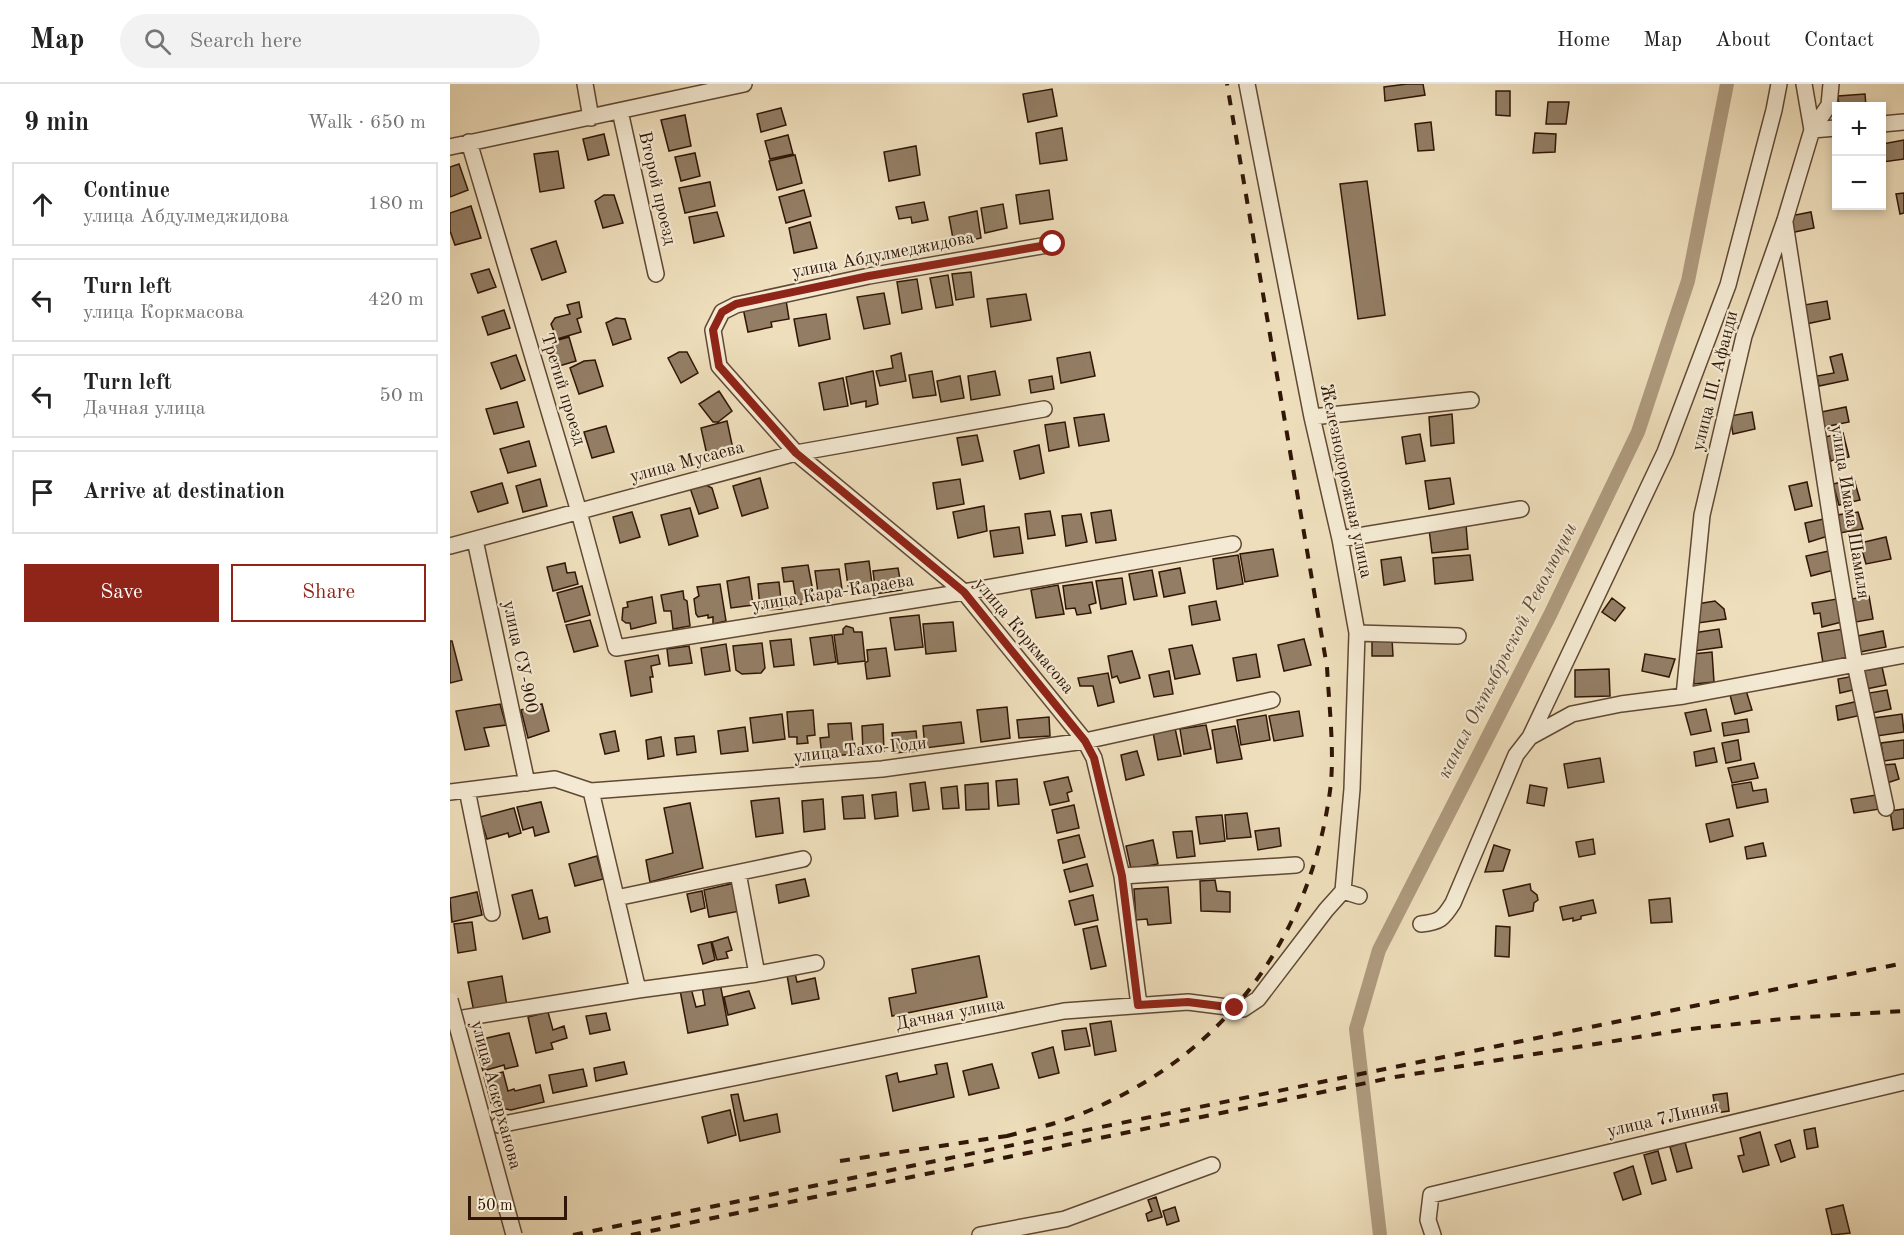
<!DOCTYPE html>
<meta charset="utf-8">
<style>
:root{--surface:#fff;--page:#f2f2f2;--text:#222;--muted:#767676;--line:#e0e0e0;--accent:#8f2418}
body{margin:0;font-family:"Old Standard TT",serif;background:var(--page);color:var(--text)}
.controls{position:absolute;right:18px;top:18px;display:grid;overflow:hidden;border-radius:0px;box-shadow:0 3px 9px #0003}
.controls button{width:54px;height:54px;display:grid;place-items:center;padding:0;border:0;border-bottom:2px solid var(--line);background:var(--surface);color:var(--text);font:30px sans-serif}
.scale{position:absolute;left:18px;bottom:15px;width:99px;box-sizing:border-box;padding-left:6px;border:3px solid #311607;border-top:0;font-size:16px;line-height:21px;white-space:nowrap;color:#311607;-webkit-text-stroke:4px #f4ead3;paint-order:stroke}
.stop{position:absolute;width:18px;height:18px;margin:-14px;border:4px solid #8f2418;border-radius:50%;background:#fff}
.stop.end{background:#8f2418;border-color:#fff;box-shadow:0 2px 6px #0008}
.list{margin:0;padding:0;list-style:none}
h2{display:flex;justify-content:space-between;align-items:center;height:78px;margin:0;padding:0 24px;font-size:26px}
h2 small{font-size:20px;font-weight:400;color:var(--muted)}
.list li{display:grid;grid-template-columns:39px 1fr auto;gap:18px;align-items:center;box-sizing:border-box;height:84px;margin:0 12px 12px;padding:0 12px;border:2px solid var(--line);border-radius:0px}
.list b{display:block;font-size:22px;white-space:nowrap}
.list p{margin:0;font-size:20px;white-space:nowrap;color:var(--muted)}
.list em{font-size:20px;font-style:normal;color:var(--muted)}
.actions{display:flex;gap:12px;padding:18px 24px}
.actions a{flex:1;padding:14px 0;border:2px solid var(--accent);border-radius:0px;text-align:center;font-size:21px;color:var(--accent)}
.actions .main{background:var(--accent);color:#fff}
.icon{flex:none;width:33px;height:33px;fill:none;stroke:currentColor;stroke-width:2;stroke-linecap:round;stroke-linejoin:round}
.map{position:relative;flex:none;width:1454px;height:1151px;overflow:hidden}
header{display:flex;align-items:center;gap:36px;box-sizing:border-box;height:84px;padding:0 30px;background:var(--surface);border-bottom:2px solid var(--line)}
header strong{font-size:28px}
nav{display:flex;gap:33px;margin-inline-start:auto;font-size:21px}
.search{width:420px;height:54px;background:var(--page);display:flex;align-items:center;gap:15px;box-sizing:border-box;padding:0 21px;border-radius:33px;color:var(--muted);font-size:22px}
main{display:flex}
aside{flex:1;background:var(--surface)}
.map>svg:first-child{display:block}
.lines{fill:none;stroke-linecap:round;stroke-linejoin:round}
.canal{stroke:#ae9a7e;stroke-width:14}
.building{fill:#937e65;stroke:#311607;stroke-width:1.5}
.minor-casing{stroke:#604834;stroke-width:18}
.minor{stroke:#f4ead3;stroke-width:15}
.rail{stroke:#311607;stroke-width:4;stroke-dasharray:10 10;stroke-linecap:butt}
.minor-bridge-casing{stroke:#604834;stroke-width:18;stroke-linecap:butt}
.minor-bridge{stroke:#f4ead3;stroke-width:15}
.route{stroke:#8f2418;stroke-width:8}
.labels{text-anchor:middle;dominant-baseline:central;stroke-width:4.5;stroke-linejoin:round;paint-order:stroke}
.street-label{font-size:18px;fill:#311607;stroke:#f4ead3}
.water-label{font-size:20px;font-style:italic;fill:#634b37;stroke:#f4ead3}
</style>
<header>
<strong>Map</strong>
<div class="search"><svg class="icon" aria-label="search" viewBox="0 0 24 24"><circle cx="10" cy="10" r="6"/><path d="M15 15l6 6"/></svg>Search here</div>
<nav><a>Home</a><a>Map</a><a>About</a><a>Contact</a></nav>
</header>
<main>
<aside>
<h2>9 min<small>Walk · 650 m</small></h2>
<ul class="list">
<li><svg class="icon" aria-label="ahead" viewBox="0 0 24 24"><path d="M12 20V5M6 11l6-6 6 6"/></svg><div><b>Continue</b><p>улица Абдулмеджидова</p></div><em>180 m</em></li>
<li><svg class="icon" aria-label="left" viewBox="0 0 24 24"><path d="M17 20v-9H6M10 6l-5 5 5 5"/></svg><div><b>Turn left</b><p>улица Коркмасова</p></div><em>420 m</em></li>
<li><svg class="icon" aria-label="left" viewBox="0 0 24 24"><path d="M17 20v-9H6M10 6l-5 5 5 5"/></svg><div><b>Turn left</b><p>Дачная улица</p></div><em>50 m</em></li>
<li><svg class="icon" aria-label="arrive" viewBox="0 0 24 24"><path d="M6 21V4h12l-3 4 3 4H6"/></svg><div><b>Arrive at destination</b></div></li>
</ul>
<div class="actions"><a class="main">Save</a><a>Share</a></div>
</aside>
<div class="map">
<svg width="1454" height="1151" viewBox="0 0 1454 1151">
<rect width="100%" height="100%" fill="#eedebb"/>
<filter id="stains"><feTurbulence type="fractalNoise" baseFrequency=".00333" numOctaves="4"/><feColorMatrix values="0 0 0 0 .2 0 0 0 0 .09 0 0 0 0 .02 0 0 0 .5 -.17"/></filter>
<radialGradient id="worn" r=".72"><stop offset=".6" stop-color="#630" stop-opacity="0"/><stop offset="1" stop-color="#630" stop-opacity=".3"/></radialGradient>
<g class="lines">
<!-- canal -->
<path class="canal" d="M930,1151L906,945L929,866L1100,531L1188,348L1238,197L1277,0"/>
</g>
<!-- building -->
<path class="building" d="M957,0H973L975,11L935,17L934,3Z
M602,5L607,32L578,38L573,10Z
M1046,7H1060V32L1046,31Z
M1415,10L1416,22H1389L1388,12Z
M1098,18H1119L1116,40H1096Z
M331,24L336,41L311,48L307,30Z
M235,31L241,62L219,67L211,36Z
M981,38L984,66L968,67L965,40Z
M612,44L617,76L590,80L586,49Z
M1085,49L1106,50L1105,68L1083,69Z
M154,50L159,71L138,76L133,55Z
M338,51L343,70L320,75L315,57Z
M1454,56V75L1433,78L1432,60Z
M466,62L470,91L439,97L434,68Z
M108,67L114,104L90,108L84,70Z
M245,69L250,92L231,97L225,73Z
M345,71L352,99L327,106L319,77Z
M9,80L18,106L0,113V83Z
M917,97L935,231L908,235L890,100Z
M260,98L265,122L235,129L229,104Z
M354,106L361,132L336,139L329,113Z
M599,106L603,135L570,140L566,111Z
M1454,109V129L1450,130L1446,110Z
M154,111H164L173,139L153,144L145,117Z
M474,118L478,136L462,139L461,133L449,135L446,123Z
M553,120L557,144L535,149L531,124Z
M21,122L31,154L5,161L0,147V129Z
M527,127L531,154L504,160L499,133Z
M267,128L274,152L244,159L239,133Z
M1361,128L1364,144L1340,149V132Z
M360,138L367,164L344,169L339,144Z
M106,157L116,188L92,196L81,165Z
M39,185L46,203L28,209L21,190Z
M521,188L524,213L506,216L502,190Z
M498,191L503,221L486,224L480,194Z
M467,195L472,225L452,229L447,198Z
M434,209L440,240L414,245L407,213Z
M576,210L581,236L541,243L537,215Z
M336,216L339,235L321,238L322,243L298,248L293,224Z
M1377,217L1380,235L1356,240L1354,221Z
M129,218L132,233L127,235L131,248L107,255L101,240L105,234L120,230L117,221Z
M54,226L60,244L38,251L32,233Z
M376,230L380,255L349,262L344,235Z
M166,234L175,235L181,255L163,261L156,239Z
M119,253L126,277L109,282L101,258Z
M229,268H237L248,289L231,299L218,274Z
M640,268L645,292L611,299L607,274Z
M451,269L456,297L430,302L426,287L443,284L441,272Z
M1392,270L1398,296L1369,302L1367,292L1384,289L1380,273Z
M66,271L75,296L51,305L41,279Z
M145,276L153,302L129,310L120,284L134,277Z
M423,287L428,320L416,323V317L401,320L396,293Z
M482,287L486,311L463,314L459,291Z
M545,287L550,311L521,316L518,292Z
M510,292L514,314L491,318L487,297Z
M602,292L604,305L581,309L579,296Z
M393,294L398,322L374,326L369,299Z
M269,307L282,327L268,338H263L249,320Z
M67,318L74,343L44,350L36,325Z
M1396,323L1399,338L1374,343L1371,328Z
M1302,328L1305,345L1283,350L1280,332Z
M654,330L659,357L629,362L624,334Z
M1002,330L1004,359L981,362L979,333Z
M277,337L283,365L257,371L251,344Z
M615,338L619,363L599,367L595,341Z
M156,342L164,368L142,374L134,348Z
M1393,349L1399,373L1381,377L1375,353Z
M970,350L975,377L956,380L952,353Z
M527,351L533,377L512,381L507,354Z
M79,357L86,382L58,389L50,365Z
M589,361L594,389L570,395L564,367Z
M310,394L318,424L292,432L283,402Z
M1000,394L1004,420L979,425L975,397Z
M90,395L97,422L73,428L66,402Z
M510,395L514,420L487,425L483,399Z
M1404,395L1410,416L1389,421L1383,400Z
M1357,398L1362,422L1345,426L1339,402Z
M52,399L58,419L28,428L21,408Z
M254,400L262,404L268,424L249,430L240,404Z
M534,422L537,447L508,454L503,428Z
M240,424L248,452L219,461L211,431Z
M661,426L666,456L646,459L641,429Z
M600,427L605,451L578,455L575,430Z
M182,428L190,453L170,459L163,433Z
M1408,428L1413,445L1390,449L1387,431Z
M631,430L637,458L616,462L612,432Z
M1374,435L1378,452L1359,458L1355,439Z
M1016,441L1018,465L982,469L979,445Z
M569,443L573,469L544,473L540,447Z
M1436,453L1441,475L1416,480L1410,459Z
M823,465L828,492L795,498L790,470Z
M1379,467L1384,486L1361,492L1356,472Z
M788,471L793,500L767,505L763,475Z
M1020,471L1023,496L985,500L983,474Z
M951,473L955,497L934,501L931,476Z
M419,477L422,500L398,502L395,480Z
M115,479L117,489L125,488L128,500L103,507L97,483Z
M358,481L365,518L347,521L343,497L334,498L332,484Z
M448,484L452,506L426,510L423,487Z
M730,484L735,509L714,513L709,488Z
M389,485L393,512L369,516L365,487Z
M702,486L707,512L684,516L679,490Z
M299,493L303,521L281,524L277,497Z
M672,494L676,520L651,525L646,497Z
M329,498L332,525L310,526L308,500Z
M642,498L646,519L639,521L641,529L627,531L625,524L616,525L613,502Z
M270,500L276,537L263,540V533L258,534V531L248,533L246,530L244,515L249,512L247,503Z
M608,501L614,530L586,534L581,506Z
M132,502L140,531L115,538L107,509Z
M233,507L234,515L237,517L240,542L223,545L221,527H214L211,511Z
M1419,512L1423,535L1406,538L1401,515Z
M202,513L206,539L181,545L180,539H176L172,536L173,524L178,523L177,518Z
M1162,514L1175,524L1165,537L1152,528Z
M1387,515L1392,538L1372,543L1370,529L1364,530L1362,519Z
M766,517L770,536L742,541L739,522Z
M1265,517L1274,525L1276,535L1248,539L1247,520Z
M469,531L473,563L445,566L440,534Z
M140,536L148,562L124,568L116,541Z
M503,538L506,567L476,570L473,540Z
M396,542L403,544L404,548H412L415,577L388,580L384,551L393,550V545Z
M1269,545L1272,563L1244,567L1243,549Z
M1393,545L1398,573L1373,579L1368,549Z
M1433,547L1436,563L1410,568L1407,552Z
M382,551L386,578L364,581L360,554Z
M341,555L344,581L324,583L320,557Z
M854,555L861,581L834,587L828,561Z
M922,555H942L943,572H922Z
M0,557H2L12,596L0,599Z
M312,559L315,584L311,589L292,590L286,586L283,562Z
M276,560L280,587L255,591L251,564Z
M742,561L750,590L725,595L719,565Z
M239,562L242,579L219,582L217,565Z
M436,564L440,592L417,595L415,579L418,577L417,566Z
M682,567L690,594L670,599L667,592L662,594L658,572Z
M1262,568L1264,598L1244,600L1243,570Z
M806,570L810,593L787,597L783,574Z
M1195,570L1225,575L1219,593L1192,587Z
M208,571L210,580L201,582L203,593H200L202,608L181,612L175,577Z
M1432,583L1436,601L1416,605L1413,587Z
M1159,585L1160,612L1125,613V586Z
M719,587L723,610L704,613L699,591Z
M658,589L664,618L648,622L643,602H630L628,594Z
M1404,592L1407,605L1390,609L1388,595Z
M1295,603L1302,626L1285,630L1279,607Z
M1437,606L1441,625L1422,629L1419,609Z
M1409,617L1412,631L1388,636L1386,622Z
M50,620L56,641L34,644L39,662L15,666L6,627Z
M92,620L99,647L78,654L71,626Z
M557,623L560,654L531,658L527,626Z
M1256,625L1261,647L1241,651L1235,629Z
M363,626L365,651L357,652L358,659L347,660V653H339L337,628Z
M849,627L853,652L824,657L819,632Z
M332,630L335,655L303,659L300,634Z
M1452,630L1454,648L1427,652L1424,634Z
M816,631L820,656L791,661L787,636Z
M599,633L600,652L569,654L567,636Z
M1297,635L1299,648L1274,652L1272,639Z
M511,638L514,659L475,664L473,642Z
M401,639L404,670L372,673L370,654L379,653L378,640Z
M433,640L434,667L413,668L412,642Z
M756,641L761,665L734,670L730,645Z
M785,642L792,675L767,679L762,646Z
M295,643L298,667L271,670L268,647Z
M725,644L731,672L708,676L703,648Z
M165,647L169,667L155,670L150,650Z
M466,647L468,667L444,669L442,649Z
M244,652L246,668L227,671L225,654Z
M211,653L214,672L198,675L196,656Z
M1288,656L1291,676L1276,679L1272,659Z
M1454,656V674L1434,677L1431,659Z
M1264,664L1267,678L1246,682L1244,668Z
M687,667L694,691L676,696L671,671Z
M1150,674L1154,698L1118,704L1114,680Z
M1304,679L1308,694L1282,699L1278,684Z
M1445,680L1449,695L1437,699L1433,681Z
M618,693L622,707L617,709L619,717L600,721L594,698Z
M567,695L569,720L548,722L546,697Z
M475,698L479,725L463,727L460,700Z
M1301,698L1303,707L1316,705L1318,718L1287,724L1282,701Z
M538,699L539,725L516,726L515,701Z
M1080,701L1097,704L1094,722L1077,719Z
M507,702L509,724L493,725L491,704Z
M446,708L448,732L425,735L422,711Z
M413,711L415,734L394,735L392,713Z
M1426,711L1430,725L1404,729L1401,715Z
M329,714L333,749L306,753L301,717Z
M373,715L375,745L354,748L352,717Z
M91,718L99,748L85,752L83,743L73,746L67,723Z
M240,719L253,784L200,798L196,776L223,769L214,724Z
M624,721L629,744L607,749L602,726Z
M64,724L71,749L59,753L58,749L37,755L30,733Z
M1454,725V744L1443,746L1440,727Z
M797,729L801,753L777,755L775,731Z
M772,731L775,757L750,760L746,733Z
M1279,735L1283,752L1260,758L1256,740Z
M829,744L831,762L808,766L805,747Z
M742,747L745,772L727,774L723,748Z
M629,751L635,773L613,779L608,756Z
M1143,755L1145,770L1129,773L1126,758Z
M703,756L708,780L681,785L676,762Z
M1313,759L1316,772L1297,775L1295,763Z
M1044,761L1060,766L1053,787L1035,788Z
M147,772L153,795L125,802L119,780Z
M637,780L643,802L620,808L614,786Z
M355,795L359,812L329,819L326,801Z
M765,796L767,807L780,808V828L751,827L750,797Z
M285,799L290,827L259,833L254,806Z
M1080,800L1081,806L1087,811L1088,816L1084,819L1083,827L1059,832L1053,806Z
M718,803L721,839L698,841L697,835L686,836L684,805Z
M82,806L89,835L97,833L100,848L73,855L62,811Z
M252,807L255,824L241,828L237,810Z
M27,808L32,831L2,838L0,814Z
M643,811L648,836L625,841L619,817Z
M1220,814L1222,838L1201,839L1199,816Z
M1143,816L1146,829L1131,832V835L1123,837V834L1113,836L1110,823Z
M22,838L26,866L8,869L4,840Z
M647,842L656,882L641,885L633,845Z
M1046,842L1060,843L1059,873L1045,872Z
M278,853L282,866L276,868L278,874L267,876L262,858Z
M261,858L265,876L253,880L248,861Z
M529,872L537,913L442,932L439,914L466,909L462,885Z
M345,889L347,898L365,894L369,915L342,920L337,891Z
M52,892L57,922L24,928L18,898Z
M270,899L278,941L238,949L230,906L241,904L246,923L255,921L252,902Z
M299,907L305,924L278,931L274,913Z
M98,928L103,946L114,942L117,954L101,959L103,965L86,969L78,933Z
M156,929L160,946L140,950L136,932Z
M661,937L666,967L645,971L640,940Z
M636,944L640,962L615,966L612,947Z
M59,949L68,982L55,985L54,981L33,987L26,964L32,962L37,954Z
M603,963L609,989L589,994L582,969Z
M174,978L177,990L146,997L144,984Z
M497,979L504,1013L443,1027L436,992L447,989L449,998L487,990L485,981Z
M542,980L549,1004L519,1011L513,987Z
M133,985L137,1002L103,1009L99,991Z
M53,988L58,1007L64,1005L65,1007L90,1001L94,1018L61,1026L50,1024L41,1019L34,993Z
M1277,1009L1279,1027L1266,1029L1263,1011Z
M288,1010L294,1037L327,1030L330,1048L290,1057L281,1011Z
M280,1026L286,1051L258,1059L252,1033Z
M1365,1044L1368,1063L1357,1065L1354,1046Z
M1310,1048L1319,1081L1293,1088L1288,1072L1294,1071L1290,1054Z
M1340,1056L1345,1073L1331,1078L1325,1061Z
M1235,1058L1242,1084L1227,1088L1220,1063Z
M1208,1067L1216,1096L1202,1100L1194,1071Z
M1183,1082L1191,1110L1173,1116L1164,1089Z
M706,1113L712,1133L698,1137L696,1130L702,1127L698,1116Z
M1393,1121L1400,1149L1382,1151L1376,1125Z
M725,1123L729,1137L717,1141L713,1127Z"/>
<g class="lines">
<!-- minor casing -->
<g class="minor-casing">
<path id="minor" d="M135,0L141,34
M797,0L862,333L890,455L907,549L902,705L893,807
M170,27L206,190
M1432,40L1454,38
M1362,46L1379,21L1381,0
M1362,46L1386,44
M19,58L129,428L166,564L514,508L783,460
M0,63L294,0
M1335,139L1383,449L1405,580L1436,724
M603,160L419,192L286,221L272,228L263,246L269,282L346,369L514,508L635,657L644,674L672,792L689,921
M862,333L1021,316
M890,455L1071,425
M25,456L77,699
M0,462L346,369L594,325
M907,549L1008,552
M1234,612L1252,431L1294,252L1335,136L1362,46L1354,0
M1080,653L1215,368L1278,201L1324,26L1329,0
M17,706L42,829
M141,707L188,906
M0,708L105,695L141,707L432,685L635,657L822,616
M288,789L307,890
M672,792L846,781
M166,814L353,775
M971,840C990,838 993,835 1003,819L1066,671L1080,653L1122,630L1171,620L1234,612L1454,571
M0,936L188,906L307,890L366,879
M49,1041L614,927L738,918L793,925L808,915L876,826L893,807L909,812
M530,1151L615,1135L762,1081
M983,1151L978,1136L981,1111L1454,998"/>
</g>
<!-- minor -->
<use href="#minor" class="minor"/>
<!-- rail -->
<path class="rail" d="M557,1052C579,1046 602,1041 623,1033C769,978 859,860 880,707C885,670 879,621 877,583L777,0
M390,1077L557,1052L550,1055
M123,1151L1454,879
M181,1151L945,993L1231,946L1342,934L1454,927"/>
<!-- minor-bridge casing -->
<g class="minor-bridge-casing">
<path id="minor-bridge" d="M0,916L64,1151"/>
</g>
<!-- minor-bridge -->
<use href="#minor-bridge" class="minor-bridge"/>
</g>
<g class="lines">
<!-- route -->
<path class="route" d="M603,160L419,192L286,220L272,228L263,246L269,282L346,369L514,508L635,657L644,674L672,792L688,921L738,918L785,924"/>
</g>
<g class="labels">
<!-- street labels -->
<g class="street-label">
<text transform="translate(207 104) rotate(77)">Второй проезд</text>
<text transform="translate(433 171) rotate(-11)">улица Абдулмеджидова</text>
<text transform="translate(1265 297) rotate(-76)">улица Ш. Афанди</text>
<text transform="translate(113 305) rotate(73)">Третий проезд</text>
<text transform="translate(237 378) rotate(-15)">улица Мусаева</text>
<text transform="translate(896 397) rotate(78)">Железнодорожная улица</text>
<text transform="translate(1400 428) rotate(81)">улица Имама Шамиля</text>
<text transform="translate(383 509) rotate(-9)">улица Кара-Караева</text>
<text transform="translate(574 552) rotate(50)">улица Коркмасова</text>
<text transform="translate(70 573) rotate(78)">улица СУ-900</text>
<text transform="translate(410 666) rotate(-6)">улица Тахо-Годи</text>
<text transform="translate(500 930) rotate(-11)">Дачная улица</text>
<text transform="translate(46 1011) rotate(75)">улица Аскерханова</text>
<text transform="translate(1213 1035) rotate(-13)">улица 7Линия</text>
</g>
<!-- water labels -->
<g class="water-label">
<text transform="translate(1058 567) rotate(-63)">канал Октябрьской Революции</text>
</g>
</g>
<rect width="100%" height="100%" filter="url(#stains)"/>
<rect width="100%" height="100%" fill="url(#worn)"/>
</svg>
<div class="controls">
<button>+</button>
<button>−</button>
</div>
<div class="scale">50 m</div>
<div class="stop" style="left:603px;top:160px"></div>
<div class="stop end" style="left:785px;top:924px"></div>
</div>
</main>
